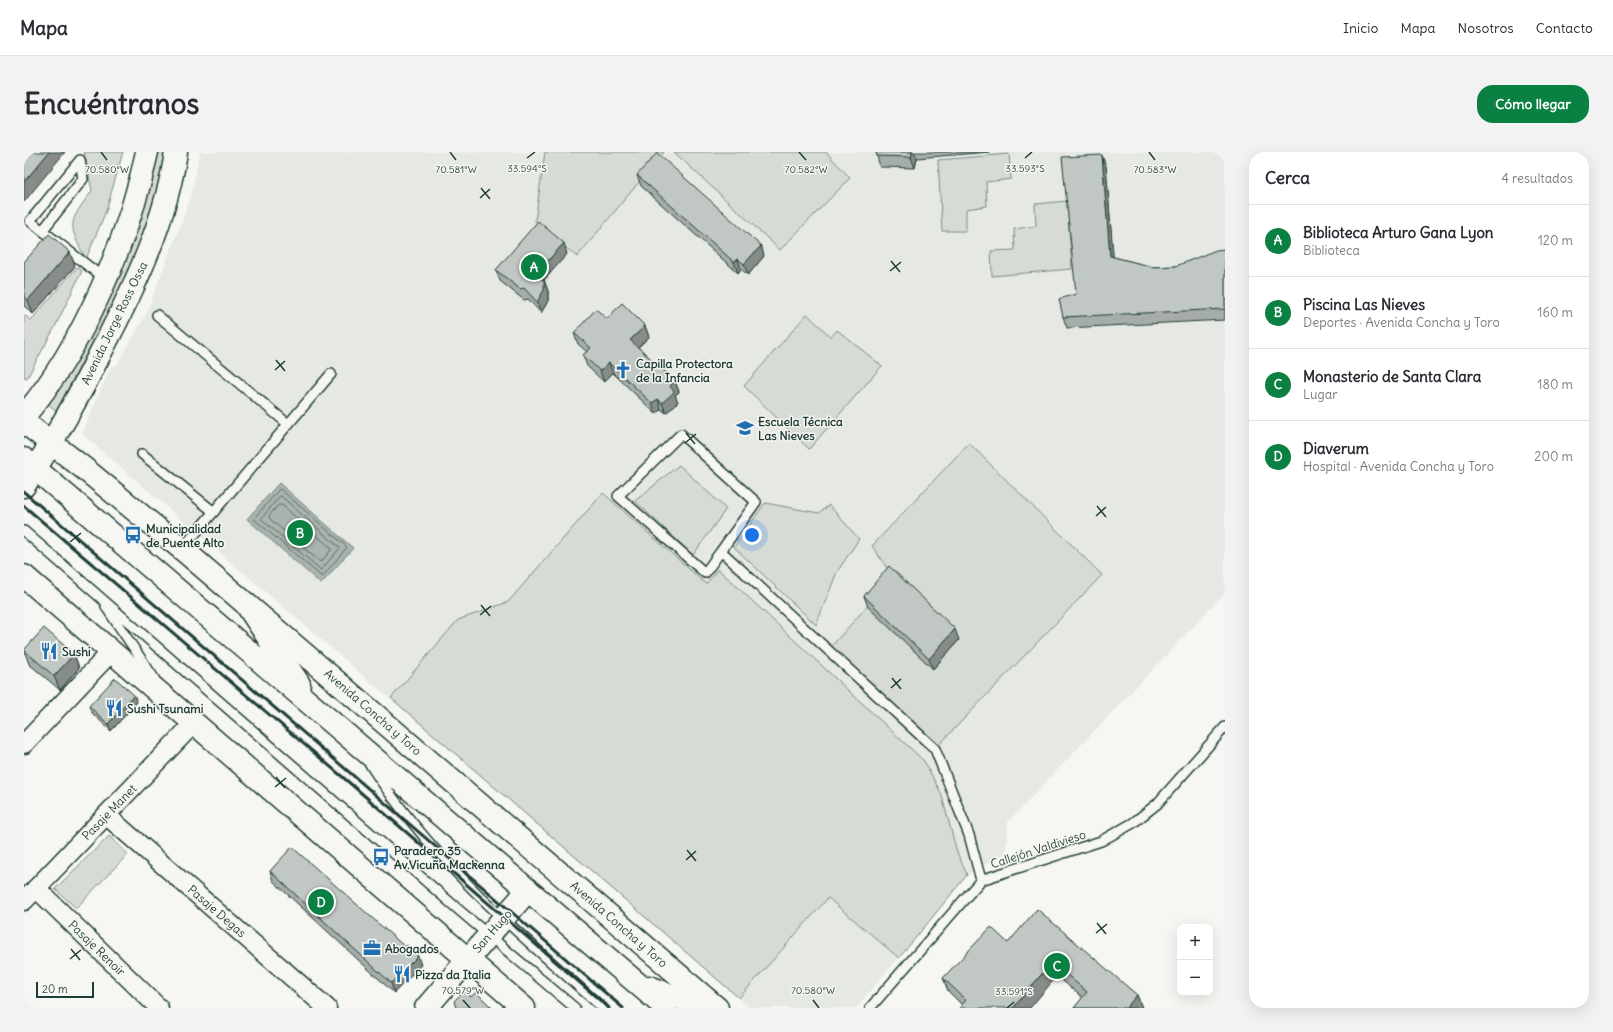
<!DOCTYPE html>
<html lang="es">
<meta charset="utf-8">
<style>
:root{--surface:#fff;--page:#f2f2f3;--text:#2b2b33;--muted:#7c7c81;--line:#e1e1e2;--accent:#0b8043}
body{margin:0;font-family:Delius,sans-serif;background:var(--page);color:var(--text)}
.controls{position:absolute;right:12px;bottom:12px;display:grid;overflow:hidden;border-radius:8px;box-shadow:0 4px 16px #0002}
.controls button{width:36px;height:36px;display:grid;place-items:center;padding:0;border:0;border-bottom:1px solid var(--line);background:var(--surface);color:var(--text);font:20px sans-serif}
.scale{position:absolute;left:12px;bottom:10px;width:58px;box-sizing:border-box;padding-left:4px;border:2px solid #1f3d34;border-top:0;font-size:11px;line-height:14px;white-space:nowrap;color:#1f3d34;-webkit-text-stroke:3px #f6f6f2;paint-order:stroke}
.you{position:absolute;left:728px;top:383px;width:14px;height:14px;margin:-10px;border:3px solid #fff;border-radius:50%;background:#1a73e8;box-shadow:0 0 0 6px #1a73e833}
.badge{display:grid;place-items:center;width:26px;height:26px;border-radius:50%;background:var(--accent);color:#fff;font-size:13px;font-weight:700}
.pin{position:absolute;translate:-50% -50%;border:2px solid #fff;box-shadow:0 1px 4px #0006}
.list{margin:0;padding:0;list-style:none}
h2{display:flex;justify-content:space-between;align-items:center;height:52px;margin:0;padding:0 16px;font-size:17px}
h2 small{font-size:13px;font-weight:400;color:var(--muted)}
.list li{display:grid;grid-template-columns:26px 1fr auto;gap:12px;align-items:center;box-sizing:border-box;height:72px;padding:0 16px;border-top:1px solid var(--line)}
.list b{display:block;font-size:15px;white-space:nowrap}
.list p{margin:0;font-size:13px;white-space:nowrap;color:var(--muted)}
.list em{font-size:13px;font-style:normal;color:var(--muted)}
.map{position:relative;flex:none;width:1201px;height:856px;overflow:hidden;border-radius:16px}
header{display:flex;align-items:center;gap:24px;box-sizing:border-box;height:56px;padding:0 20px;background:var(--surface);border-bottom:1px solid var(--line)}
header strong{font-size:19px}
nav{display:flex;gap:22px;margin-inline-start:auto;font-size:14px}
.intro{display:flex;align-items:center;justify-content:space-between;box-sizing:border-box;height:96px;padding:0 24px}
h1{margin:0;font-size:28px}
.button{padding:10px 18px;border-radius:16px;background:var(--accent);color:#fff;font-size:14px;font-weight:700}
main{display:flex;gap:24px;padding:0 24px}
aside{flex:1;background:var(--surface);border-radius:16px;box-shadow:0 4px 16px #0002}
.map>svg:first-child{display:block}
.built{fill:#e6e8e4}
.green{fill:#d6dbd6;stroke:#7a8c85}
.water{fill:#aab3ae;stroke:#72847d}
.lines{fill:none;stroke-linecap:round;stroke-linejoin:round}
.shore{stroke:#576c65;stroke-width:1}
.service-casing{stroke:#1f3d34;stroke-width:12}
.minor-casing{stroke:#1f3d34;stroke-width:21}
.tertiary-casing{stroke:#1f3d34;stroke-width:25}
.primary-casing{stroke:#1f3d34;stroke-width:25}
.service{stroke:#f6f6f2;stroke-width:9}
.minor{stroke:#f6f6f2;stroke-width:18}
.tertiary{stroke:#f6f6f2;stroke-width:22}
.primary{stroke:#f6f6f2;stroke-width:22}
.rail{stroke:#1f3d34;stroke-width:3}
.wall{fill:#a6aca8;stroke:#1f3d34}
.shaded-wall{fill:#878c88;stroke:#1f3d34}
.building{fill:#c1c8c3;stroke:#1f3d34}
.ticks{fill:none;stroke:#1f3d34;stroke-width:1.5}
.labels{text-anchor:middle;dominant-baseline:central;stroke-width:3;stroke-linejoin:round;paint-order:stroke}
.street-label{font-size:12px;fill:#1f3d34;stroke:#f6f6f2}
.poi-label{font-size:12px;font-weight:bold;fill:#1f3d34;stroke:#f6f6f2;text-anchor:start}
.ticks-label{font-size:10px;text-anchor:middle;fill:#1f3d34;stroke:#f6f6f2;stroke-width:3;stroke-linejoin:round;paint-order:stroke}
</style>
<header>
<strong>Mapa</strong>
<nav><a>Inicio</a><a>Mapa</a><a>Nosotros</a><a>Contacto</a></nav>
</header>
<div class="intro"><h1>Encuéntranos</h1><a class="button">Cómo llegar</a></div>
<main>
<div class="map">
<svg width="1201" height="856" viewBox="0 0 1201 856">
<rect width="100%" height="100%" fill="#f6f6f2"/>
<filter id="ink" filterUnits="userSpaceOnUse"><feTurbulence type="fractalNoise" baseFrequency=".025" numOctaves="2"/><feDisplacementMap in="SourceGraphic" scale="8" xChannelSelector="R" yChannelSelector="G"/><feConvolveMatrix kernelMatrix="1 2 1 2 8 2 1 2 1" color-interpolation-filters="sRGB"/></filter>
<g filter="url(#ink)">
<!-- built -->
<path class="built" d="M176,0H1201V441L984,670L982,701L943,723L832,856H726L58,282L87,214L93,213L122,162L166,48Z"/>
<!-- green -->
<path class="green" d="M60,0H99L82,59L62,107C43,72 44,71 68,39Z
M130,0H143L126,64L109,108L91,148L32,259L21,249Z
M521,0H640L553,105L511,69Z
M650,0H802L826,26L756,98Z
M985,2L987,27L962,30L963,54L942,57V79H918L914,8Z
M1043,49L1048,117L968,124L967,99L991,98L990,77L1012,74L1011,52Z
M53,115L58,119L32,173L3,226L0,225V163L7,168Z
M783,162L807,185L813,178L858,214L785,297L720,234Z
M945,291L1078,423L911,597L804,498L869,425L848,394Z
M655,313L702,357L669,403L611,349Z
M579,341L682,432L694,417L900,609L917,641L933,700L943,723L875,806L804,746L715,846L367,546L434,468L484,450Z
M741,351L795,361L805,353L835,387L813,420L792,473L710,395Z
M85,684L104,702L52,756L31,737Z"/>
<!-- water -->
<path class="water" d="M255,331L329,396L297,432L223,367Z"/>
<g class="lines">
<!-- shore -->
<path class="shore" d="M256,337L323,395L298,425L230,367Z
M257,344L316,396L297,418L237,367L255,345Z
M255,353H258L307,396V398L297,410L295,409L246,367L245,364Z"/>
<!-- service casing -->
<g class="service-casing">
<path id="service" d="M19,78L59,27L56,8L6,69L81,127
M133,163L264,272
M118,302L190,360
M0,379L436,759L551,856
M158,397L307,222
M697,399L732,350L657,282L594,344L681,421L697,399L911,597L945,683L957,728
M82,455L130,526
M347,614C409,710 494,781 579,856
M846,856L957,728L1077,689L1109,671L1133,652L1201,575"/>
</g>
<!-- minor casing -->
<g class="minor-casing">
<path id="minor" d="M0,592L87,500
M82,663L303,856
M12,736L135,856
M0,749L170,571"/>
</g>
<!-- tertiary casing -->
<g class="tertiary-casing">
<path id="tertiary" d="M0,264C58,197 105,86 123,0
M0,270L62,318L158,397L693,856
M0,334C30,289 57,241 81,192C112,132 142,68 152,0
M402,856L504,738"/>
</g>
<!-- primary casing -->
<g class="primary-casing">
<path id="primary" d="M0,307L642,856
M0,424L500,856
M222,452L275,532
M625,835L682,856"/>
</g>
<!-- service -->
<use href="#service" class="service"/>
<!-- minor -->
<use href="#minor" class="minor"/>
<!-- tertiary -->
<use href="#tertiary" class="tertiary"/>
<!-- primary -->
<use href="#primary" class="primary"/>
<!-- rail -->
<path class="rail" d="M0,340L599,856
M0,354L328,633L585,856"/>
</g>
<!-- wall -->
<path class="wall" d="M852,0H966L893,6L891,16L856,15L853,4Z
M1082,14L1089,105L1129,115L1152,114L1201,97V168L1043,176L1039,165L1052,142Z
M613,23L737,94L740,104L724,123L717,117L714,121L617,34Z
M543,102L520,128L524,139V149L517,161L504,147L500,148L476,129L472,118Z
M0,110L51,114L9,162L0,154Z
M583,167L621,174L625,185L614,195L651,229L655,240L651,243L654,250L642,261L637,257L632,262L589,221L580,230L563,214L559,203L563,200L554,192L550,181Z
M840,444L935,488L909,517L844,455Z
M0,498L50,502L55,516L36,538L5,512Z
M110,543L113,550L87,579L68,561L65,554Z
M246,719L381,795L397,813L370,841L249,729Z
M984,791L1113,843L1118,856H1050L1059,846L1033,824L938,853L924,839L919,826Z"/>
<!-- shaded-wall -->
<path class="shaded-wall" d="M25,0H41L0,50V30Z
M888,0H890L893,6L891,16L887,5Z
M1078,3L1082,14L1090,115L1086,104Z
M540,91L543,102L514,135L510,124Z
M737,94L740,104L724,123L720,112Z
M46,100L51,114L9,162L4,148Z
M714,107L717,117L714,121L710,110Z
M520,128L524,139V149L517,161L513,150Z
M621,174L625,185L610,199L606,188Z
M585,211L589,221L580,230L576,219Z
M651,229L655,240L651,243L654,250L642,261L638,251L646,234Z
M634,247L637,257L632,262L628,251Z
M931,477L935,488L909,517L905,507Z
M50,502L55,516L36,538L30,524Z
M110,543L113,550L87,579L84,572Z
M394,804L397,813L370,841L367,831Z
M1028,810L1033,824L1006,856H989Z
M1113,843L1118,856H1102Z"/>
<!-- building -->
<path class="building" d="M0,0H25L0,30Z
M852,0H888L887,5L853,4Z
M633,1L737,94L720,112L714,107L710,110L613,23Z
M1078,3L1086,104L1129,115L1152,114L1192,98L1201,97V157L1039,165L1035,147L1052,142L1038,5Z
M514,69L540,91L510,124L520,128V138L513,150L500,136L496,137L472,118Z
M25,82L46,100L4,148L0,145V110Z
M598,151L621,174L606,188L651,229L646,234L650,240L638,251L634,247L628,251L585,211L576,219L559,203L567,196L550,181L572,157L583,167Z
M865,414L931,477L905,507L840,444Z
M20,476L50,502L30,524L0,498Z
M91,526L110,543L84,572L65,554Z
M268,695L381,795L383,793L394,804L367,831L246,719Z
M1013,757L1113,843L1102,856H1050L1063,840L1028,810L989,856H935L942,848L919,826L967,775L984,791Z
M443,840L447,845L452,840L468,856H432L430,849L436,843Z"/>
</g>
<!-- ticks -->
<path class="ticks" d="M77,0L83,8M426,0L432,8M775,0L782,8M1125,0L1131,8M503,6L511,0M1001,6L1008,0M457,36L466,47M456,46L466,37M867,109L876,120M866,119L877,110M252,208L261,219M251,218L261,209M662,281L671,292M661,291L672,282M1073,354L1082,365M1072,364L1082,355M47,380L56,391M46,390L57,381M457,453L466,464M456,463L467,454M868,526L877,537M867,536L877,527M252,625L261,636M251,635L262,626M663,698L672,709M662,708L672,699M1073,771L1082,782M1072,781L1083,772M47,797L56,808M46,807L57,798M439,848L446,856M789,848L795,856M983,856L990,850"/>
<!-- icons -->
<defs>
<g id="church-bare" transform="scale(1.38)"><path d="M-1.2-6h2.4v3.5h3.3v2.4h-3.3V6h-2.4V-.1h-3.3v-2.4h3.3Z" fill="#1f6fb2" stroke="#f6f6f2" stroke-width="2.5" paint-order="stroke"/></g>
<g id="school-bare" transform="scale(1.38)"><path d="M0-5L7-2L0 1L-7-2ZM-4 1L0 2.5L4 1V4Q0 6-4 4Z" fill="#1f6fb2" stroke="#f6f6f2" stroke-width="2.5" paint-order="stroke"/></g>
<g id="bus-bare" transform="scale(1.38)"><path d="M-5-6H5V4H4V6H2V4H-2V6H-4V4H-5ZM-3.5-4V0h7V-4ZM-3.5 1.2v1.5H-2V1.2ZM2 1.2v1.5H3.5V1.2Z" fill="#1f6fb2" stroke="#f6f6f2" stroke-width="2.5" paint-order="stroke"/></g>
<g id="restaurant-bare" transform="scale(1.38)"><path d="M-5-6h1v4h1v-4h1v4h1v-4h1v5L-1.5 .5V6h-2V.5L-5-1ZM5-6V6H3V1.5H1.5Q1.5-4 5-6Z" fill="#1f6fb2" stroke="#f6f6f2" stroke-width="2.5" paint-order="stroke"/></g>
<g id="office-bare" transform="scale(1.38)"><path d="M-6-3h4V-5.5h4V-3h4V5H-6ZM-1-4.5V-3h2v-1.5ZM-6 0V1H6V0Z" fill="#1f6fb2" stroke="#f6f6f2" stroke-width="2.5" paint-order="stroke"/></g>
</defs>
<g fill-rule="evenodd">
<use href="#church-bare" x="599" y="218"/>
<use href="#school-bare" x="721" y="276"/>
<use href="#bus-bare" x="109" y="383"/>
<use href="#restaurant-bare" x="25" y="499"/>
<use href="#restaurant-bare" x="90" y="556"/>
<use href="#bus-bare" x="357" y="705"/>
<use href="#office-bare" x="348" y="796"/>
<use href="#restaurant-bare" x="378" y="822"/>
</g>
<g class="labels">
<!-- street labels -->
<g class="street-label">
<text transform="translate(90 171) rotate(-64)">Avenida Jorge Ross Ossa</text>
<text transform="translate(349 560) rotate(41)">Avenida Concha y Toro</text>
<text transform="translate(85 660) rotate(-46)">Pasaje Manet</text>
<text transform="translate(1014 697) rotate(-18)">Callejón Valdivieso</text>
<text transform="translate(193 759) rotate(41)">Pasaje Degas</text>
<text transform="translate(595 772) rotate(41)">Avenida Concha y Toro</text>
<text transform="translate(468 779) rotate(-49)">San Hugo</text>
<text transform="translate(73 796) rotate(44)">Pasaje Renoir</text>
</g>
<!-- poi labels -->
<g class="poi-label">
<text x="612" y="211">Capilla Protectora<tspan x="612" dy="14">de la Infancia</tspan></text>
<text x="734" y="269">Escuela Técnica<tspan x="734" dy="14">Las Nieves</tspan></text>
<text x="122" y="376">Municipalidad<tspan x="122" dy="14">de Puente Alto</tspan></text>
<text x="38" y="499">Sushi</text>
<text x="103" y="556">Sushi Tsunami</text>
<text x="370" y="698">Paradero 35<tspan x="370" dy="14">Av.Vicuña Mackenna</tspan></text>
<text x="361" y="796">Abogados</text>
<text x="391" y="822">Pizza da Italia</text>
</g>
</g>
<g class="ticks-label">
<text x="503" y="20">33.594°S</text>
<text x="1001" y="20">33.593°S</text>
<text x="432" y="21">70.581°W</text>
<text x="1131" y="21">70.583°W</text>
<text x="83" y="21">70.580°W</text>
<text x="782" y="21">70.582°W</text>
<text x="439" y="842">70.579°W</text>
<text x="789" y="842">70.580°W</text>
<text x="990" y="843">33.591°S</text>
</g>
</svg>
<div class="controls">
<button>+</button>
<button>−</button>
</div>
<div class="scale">20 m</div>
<div class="you"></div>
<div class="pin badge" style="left:510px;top:115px">A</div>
<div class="pin badge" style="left:276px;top:381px">B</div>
<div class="pin badge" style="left:1033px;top:814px">C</div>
<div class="pin badge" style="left:297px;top:750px">D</div>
</div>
<aside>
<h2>Cerca<small>4 resultados</small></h2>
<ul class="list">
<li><span class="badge">A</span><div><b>Biblioteca Arturo Gana Lyon</b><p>Biblioteca</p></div><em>120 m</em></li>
<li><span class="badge">B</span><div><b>Piscina Las Nieves</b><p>Deportes · Avenida Concha y Toro</p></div><em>160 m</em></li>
<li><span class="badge">C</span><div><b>Monasterio de Santa Clara</b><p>Lugar</p></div><em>180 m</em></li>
<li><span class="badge">D</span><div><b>Diaverum</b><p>Hospital · Avenida Concha y Toro</p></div><em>200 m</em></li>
</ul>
</aside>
</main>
